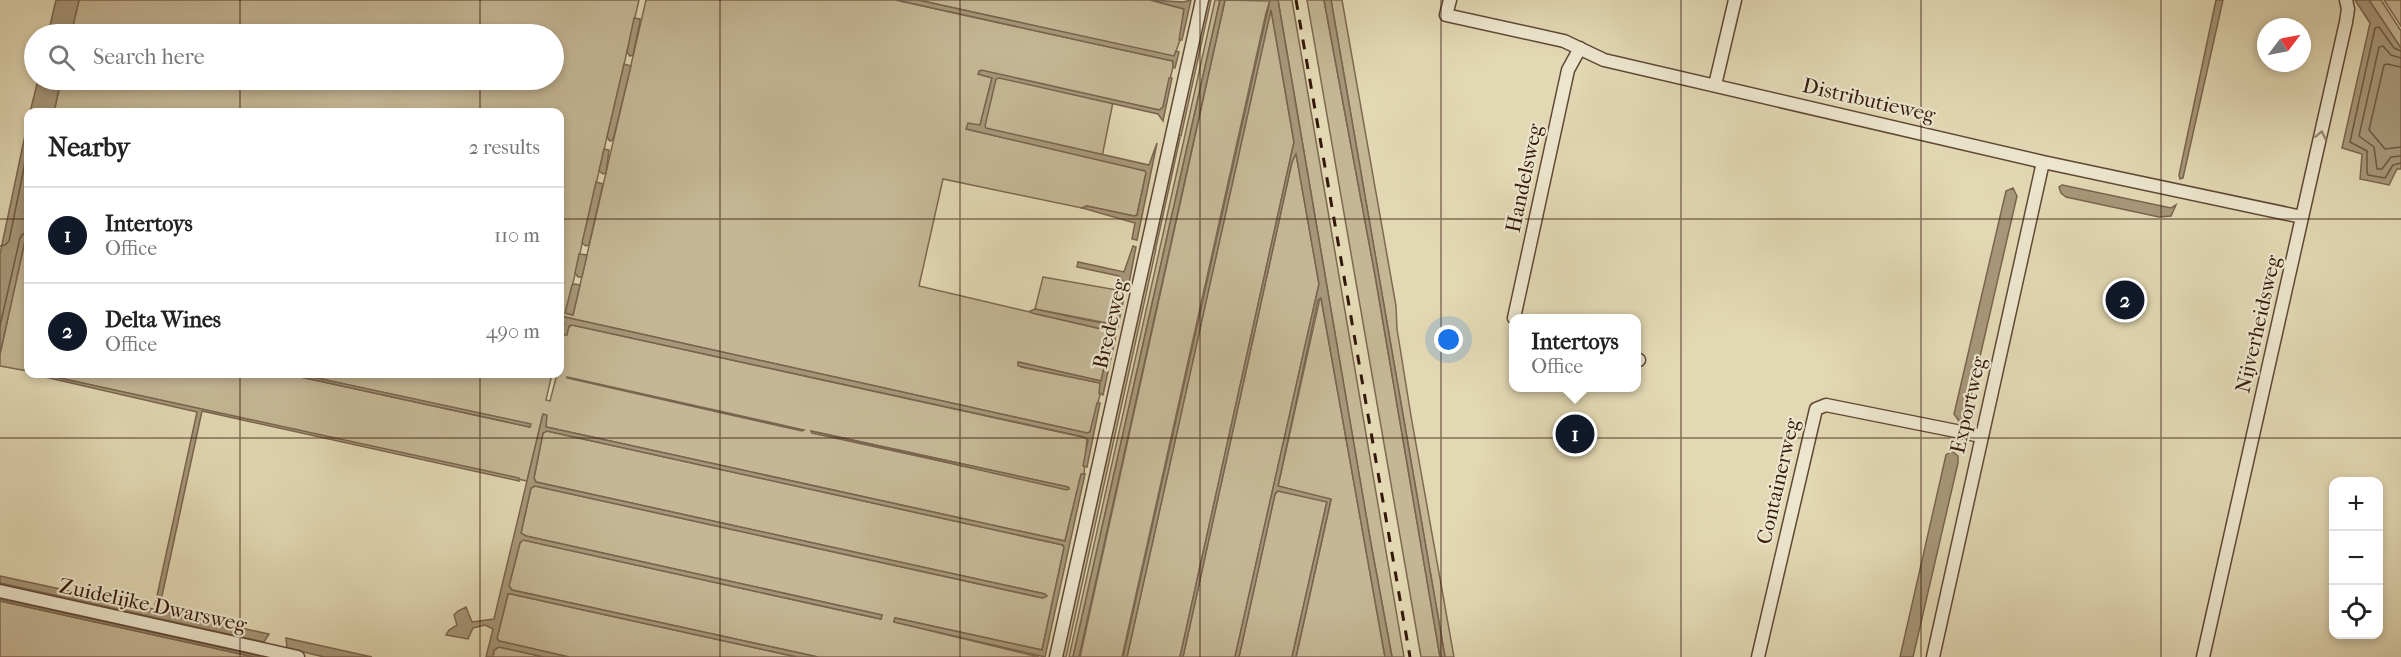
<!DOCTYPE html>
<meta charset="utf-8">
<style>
:root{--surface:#fff;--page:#f6f6f6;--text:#222;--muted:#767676;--line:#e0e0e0;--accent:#111827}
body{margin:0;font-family:"IM FELL French Canon",serif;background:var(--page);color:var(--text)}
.controls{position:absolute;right:18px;bottom:18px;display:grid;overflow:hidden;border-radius:12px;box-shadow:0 3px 9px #0003}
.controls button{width:54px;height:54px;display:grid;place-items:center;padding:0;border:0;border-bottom:2px solid var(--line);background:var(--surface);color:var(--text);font:30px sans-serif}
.compass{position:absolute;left:2257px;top:18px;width:54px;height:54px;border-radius:50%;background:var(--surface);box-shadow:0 3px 9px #0003;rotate:58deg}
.you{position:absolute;left:1449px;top:340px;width:21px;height:21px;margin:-15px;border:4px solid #fff;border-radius:50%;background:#1a73e8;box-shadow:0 0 0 9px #1a73e833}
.badge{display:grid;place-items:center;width:39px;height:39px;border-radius:50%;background:var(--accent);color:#fff;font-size:20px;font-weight:700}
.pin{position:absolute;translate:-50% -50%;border:3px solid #fff;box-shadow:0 2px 6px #0006}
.popup{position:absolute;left:1509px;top:314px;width:132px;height:78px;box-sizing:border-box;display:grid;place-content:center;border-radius:12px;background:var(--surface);filter:drop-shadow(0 2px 4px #0005);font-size:20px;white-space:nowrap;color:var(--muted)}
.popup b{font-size:22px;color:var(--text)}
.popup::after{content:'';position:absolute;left:50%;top:100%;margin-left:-12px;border:12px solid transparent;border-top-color:var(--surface)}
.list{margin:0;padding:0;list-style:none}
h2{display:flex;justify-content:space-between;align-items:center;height:78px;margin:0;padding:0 24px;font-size:26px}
h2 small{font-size:20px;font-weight:400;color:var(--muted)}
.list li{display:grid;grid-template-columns:39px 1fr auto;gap:18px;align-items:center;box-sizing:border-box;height:96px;padding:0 24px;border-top:2px solid var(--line)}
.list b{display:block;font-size:22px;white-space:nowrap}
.list p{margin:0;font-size:20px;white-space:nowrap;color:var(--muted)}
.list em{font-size:20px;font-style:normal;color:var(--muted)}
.icon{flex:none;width:33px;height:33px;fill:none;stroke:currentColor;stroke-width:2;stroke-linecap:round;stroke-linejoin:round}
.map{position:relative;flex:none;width:2401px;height:657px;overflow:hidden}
.search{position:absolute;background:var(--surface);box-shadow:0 3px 9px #0003;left:24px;top:24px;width:540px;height:66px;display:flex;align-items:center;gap:15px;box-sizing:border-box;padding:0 21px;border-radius:33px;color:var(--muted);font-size:22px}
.panel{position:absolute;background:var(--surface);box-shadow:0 3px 9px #0003;left:24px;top:108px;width:540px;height:270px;border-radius:12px}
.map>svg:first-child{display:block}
.green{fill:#c5b796;stroke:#7d6850;stroke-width:1.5;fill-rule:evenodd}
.water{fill:#a7977a;stroke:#79644e;stroke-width:1.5}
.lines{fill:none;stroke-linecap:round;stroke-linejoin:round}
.shore{stroke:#6e5842;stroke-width:1.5}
.minor-casing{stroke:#604835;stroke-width:15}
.minor{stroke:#ece6ce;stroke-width:12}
.rail{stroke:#35180b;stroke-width:3;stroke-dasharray:10 10;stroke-linecap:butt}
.oneway{stroke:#9a8976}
.grid{fill:none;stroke:#35180b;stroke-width:1.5;stroke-opacity:0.55}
.labels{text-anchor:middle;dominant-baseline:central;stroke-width:4.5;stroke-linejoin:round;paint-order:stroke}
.street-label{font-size:21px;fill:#35180b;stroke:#ece6ce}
</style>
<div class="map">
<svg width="2401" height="657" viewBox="0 0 2401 657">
<rect width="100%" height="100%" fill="#e2d8b3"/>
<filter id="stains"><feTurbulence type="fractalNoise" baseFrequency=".00333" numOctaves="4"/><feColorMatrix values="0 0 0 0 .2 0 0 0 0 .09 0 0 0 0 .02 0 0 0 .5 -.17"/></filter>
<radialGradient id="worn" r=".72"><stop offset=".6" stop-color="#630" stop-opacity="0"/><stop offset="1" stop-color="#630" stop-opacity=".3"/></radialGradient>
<!-- green -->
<path class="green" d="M79,0H639L566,313L573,315L646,0H896L1173,61V67L1163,107L1159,110L979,71V74L992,78L980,125L966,129L1145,170L1146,173L1137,215L1134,216L1087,206L1082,208L943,179L919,286L1110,331L1112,334L1101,381L1019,362L1018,364L1021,367L1100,383V395L1090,432L1087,433L560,316V112H54L61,80H554V34H71Z
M918,0H1150L1184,9L1180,40L1174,57Z
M1207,0H1211L1181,136L1177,135Z
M1215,0H1220L1073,657H1069Z
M1225,0L1270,1L1266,13L1122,657H1080Z
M1278,0H1292L1404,657H1392L1371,544Z
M1307,0H1324L1375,275L1440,657H1421Z
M1331,0H1342L1396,306L1397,329L1411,416L1454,657H1445Z
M2369,0H2381L2401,31V48Z
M2384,0H2401V27V26Z
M1271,8L1294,142L1180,657H1127Z
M995,76L1113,102L1102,157L982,129Z
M1176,137L1180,138L1156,247L1152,246Z
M1296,153L1319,284L1235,657H1183L1292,162Z
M28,227V371L0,366V354Z
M1151,248L1156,249L1066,657H1061Z
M1043,277L1123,291L1122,296L1119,297L1112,324L1035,309Z
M1320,298H1321L1385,657H1296L1331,500L1278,486Z
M560,321L564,324L562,333L572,325L1087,438L1084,474L1081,475L1065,541L551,428L546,427L543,414L527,481L41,374H287L530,427V424L298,374H552L546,400L550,401L557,374H560L563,347L560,345ZM811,431L1068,487L1069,489L812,433Z
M547,431L1063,545L1064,548L1042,650L895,618L894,622L1039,657H818L512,590L509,586L520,542L523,540L880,619L882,615L526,536L521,533L531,488L535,486L1042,598L1046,596L1045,594L536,482L534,478L543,433Z
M1278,491L1327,501L1292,657H1239L1275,494Z
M508,594H511L797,657H569L499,641L497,638Z
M0,601L254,657H0Z
M499,647L544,657H493L494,650Z"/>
<!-- water -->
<path class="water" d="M56,0H79L71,34H48Z
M896,0H918L1174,56L1176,51L1179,52L1175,68L1173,67V61Z
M1151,0L1183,2L1191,0L1182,40H1179L1184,9Z
M1220,0H1225L1079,657H1073Z
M1270,0H1278L1371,544L1392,657H1385L1321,298L1318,300L1278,486L1331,499L1296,657H1292L1327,502L1278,491L1275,494L1239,657H1235L1319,284L1296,154L1292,162L1183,657H1180L1294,142L1271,10L1127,657H1123Z
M1324,0H1331L1445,657H1440L1375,275Z
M2216,0H2223L2183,178L2180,179L2179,175Z
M2355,0H2369L2401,48V169H2397L2389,185L2360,179L2362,154L2342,148L2370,23Z
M634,18L640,19V22L633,55L630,56L627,52Z
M624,64L631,66L613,140L610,141L607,137Z
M981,70L1159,110L1163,107L1169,78H1172L1163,121L1158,114L999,78L996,79L985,126L986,128L1149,165L1157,143L1137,240L1132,239L1135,223L1082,208L1087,206L1134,216L1137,215L1146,173L1145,171L966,129L968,123L980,125L992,78L978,74Z
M38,80H61L54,112H30Z
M28,121V227L0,354V254Z
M604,149L609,150L606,173L603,174L599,171Z
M596,182L603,184L589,245L586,246L582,243Z
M2062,185L2171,208L2176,205L2171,216L2159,217L2066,197L2061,193L2059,187Z
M2013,188L2017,196L1967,413L1964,420L1959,421L1954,414L2006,191Z
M1133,246L1136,247L1129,283H1124L1119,276L1077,267L1078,262L1124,272Z
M579,254L587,255L582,277H578L575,273Z
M575,284L580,285L573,315L565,313L572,285Z
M1120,296L1124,298L1103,395L1099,393L1100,383L1018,366V362L1101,381L1112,334L1110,331L1032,313L1030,311L1035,309L1110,325Z
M560,316L1087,433L1090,432L1097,403H1100L1087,467L1083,466L1088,440L1084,437L572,325L569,326L567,335H564L562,333L564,324L560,321Z
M32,374H41L519,478V481L202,411L160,605L157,606L155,605L197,412Z
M287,374H298L531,424L530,427Z
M567,378V377L804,430L802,431Z
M543,414L547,415L546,427L551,428L1065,541L1081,474H1085L1045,657L894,622L895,618L1042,650L1064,548L1063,545L547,431L543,433L534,478L536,482L1045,594L1047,596L1043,598L535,486L531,488L521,533L526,536L882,615L881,619L523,540L520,543L509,586L512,590L818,657H797L511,594H508L497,638L499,641L569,657H544L499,647L494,650L493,657H486L493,629L485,625L473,628L468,639L446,635L449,630L457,625L454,615L458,611L466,607L472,622L494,619Z
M811,431L1068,487L1069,488L1067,490Z
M1952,451L1958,456V463L1913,657H1900L1946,455Z
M0,576L269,634L264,642L0,583Z
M0,599L264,657H254L0,601Z
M286,638L372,657H324L287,648Z"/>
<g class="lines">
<!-- shore -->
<path class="shore" d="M2401,51L2394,48L2379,27L2375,28L2350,142L2367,151V172L2368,175L2385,178L2393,165L2401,163
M2401,58L2391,55L2383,46L2379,47L2359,136L2374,147L2377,169H2382L2391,157L2401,156
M2401,67L2387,64L2384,65L2369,130L2385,149L2401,147
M0,246L5,245L9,241L28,148
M0,326L20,238L23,234L28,233"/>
<!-- minor casing -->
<g class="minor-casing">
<path id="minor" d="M1450,0L1446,15L1564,41L1604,60L2043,162L2302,217
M1715,85L1735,0
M1514,318L1568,70L1580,48
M1636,360H1639
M0,591L298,657
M1056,657L1202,0
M1758,657L1816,409L1826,405L1981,436
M1933,657L2043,162
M2203,657L2346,22L2348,9L2346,0"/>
</g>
<!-- minor -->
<use href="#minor" class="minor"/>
<!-- rail -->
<path class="rail" d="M1296,0L1410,657"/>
</g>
<!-- one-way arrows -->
<defs><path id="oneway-chevron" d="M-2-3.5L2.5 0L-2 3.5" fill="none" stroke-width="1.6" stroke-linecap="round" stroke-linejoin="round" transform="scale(1.5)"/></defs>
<use class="oneway" href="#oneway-chevron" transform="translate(2321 135) rotate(-78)"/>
<!-- grid -->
<path class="grid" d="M240,0V34M480,0V34M720,0V657M960,0V657M1200,0V657M1441,0V657M1681,0V657M1921,0V657M2161,0V657M240,80V112M480,80V112M0,219H28M560,219H2401M240,374V657M480,374V657M0,438H2401"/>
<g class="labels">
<!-- street labels -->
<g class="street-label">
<text transform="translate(1869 100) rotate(13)">Distributieweg</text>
<text transform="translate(1524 178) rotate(-78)">Handelsweg</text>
<text transform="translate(1110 324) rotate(-77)">Bredeweg</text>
<text transform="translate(2258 324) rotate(-77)">Nijverheidsweg</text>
<text transform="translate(1968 405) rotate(-77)">Exportweg</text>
<text transform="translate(1778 481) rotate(-77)">Containerweg</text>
<text transform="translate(153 605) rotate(12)">Zuidelijke Dwarsweg</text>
</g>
</g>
<rect width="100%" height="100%" filter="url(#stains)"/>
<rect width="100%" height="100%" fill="url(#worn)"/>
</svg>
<div class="controls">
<button>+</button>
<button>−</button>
<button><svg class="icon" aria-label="locate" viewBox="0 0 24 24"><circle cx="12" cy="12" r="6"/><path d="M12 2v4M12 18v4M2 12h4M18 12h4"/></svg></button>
</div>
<svg class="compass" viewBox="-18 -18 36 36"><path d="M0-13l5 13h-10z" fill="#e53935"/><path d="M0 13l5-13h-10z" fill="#767676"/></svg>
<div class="you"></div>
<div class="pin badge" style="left:1575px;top:434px">1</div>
<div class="popup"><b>Intertoys</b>Office</div>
<div class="pin badge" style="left:2125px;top:300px">2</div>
<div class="search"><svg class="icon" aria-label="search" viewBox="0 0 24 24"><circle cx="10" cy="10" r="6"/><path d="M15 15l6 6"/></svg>Search here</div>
<section class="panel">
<h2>Nearby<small>2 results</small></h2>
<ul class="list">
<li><span class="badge">1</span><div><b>Intertoys</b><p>Office</p></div><em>110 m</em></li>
<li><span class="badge">2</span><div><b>Delta Wines</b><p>Office</p></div><em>490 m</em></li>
</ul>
</section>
</div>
